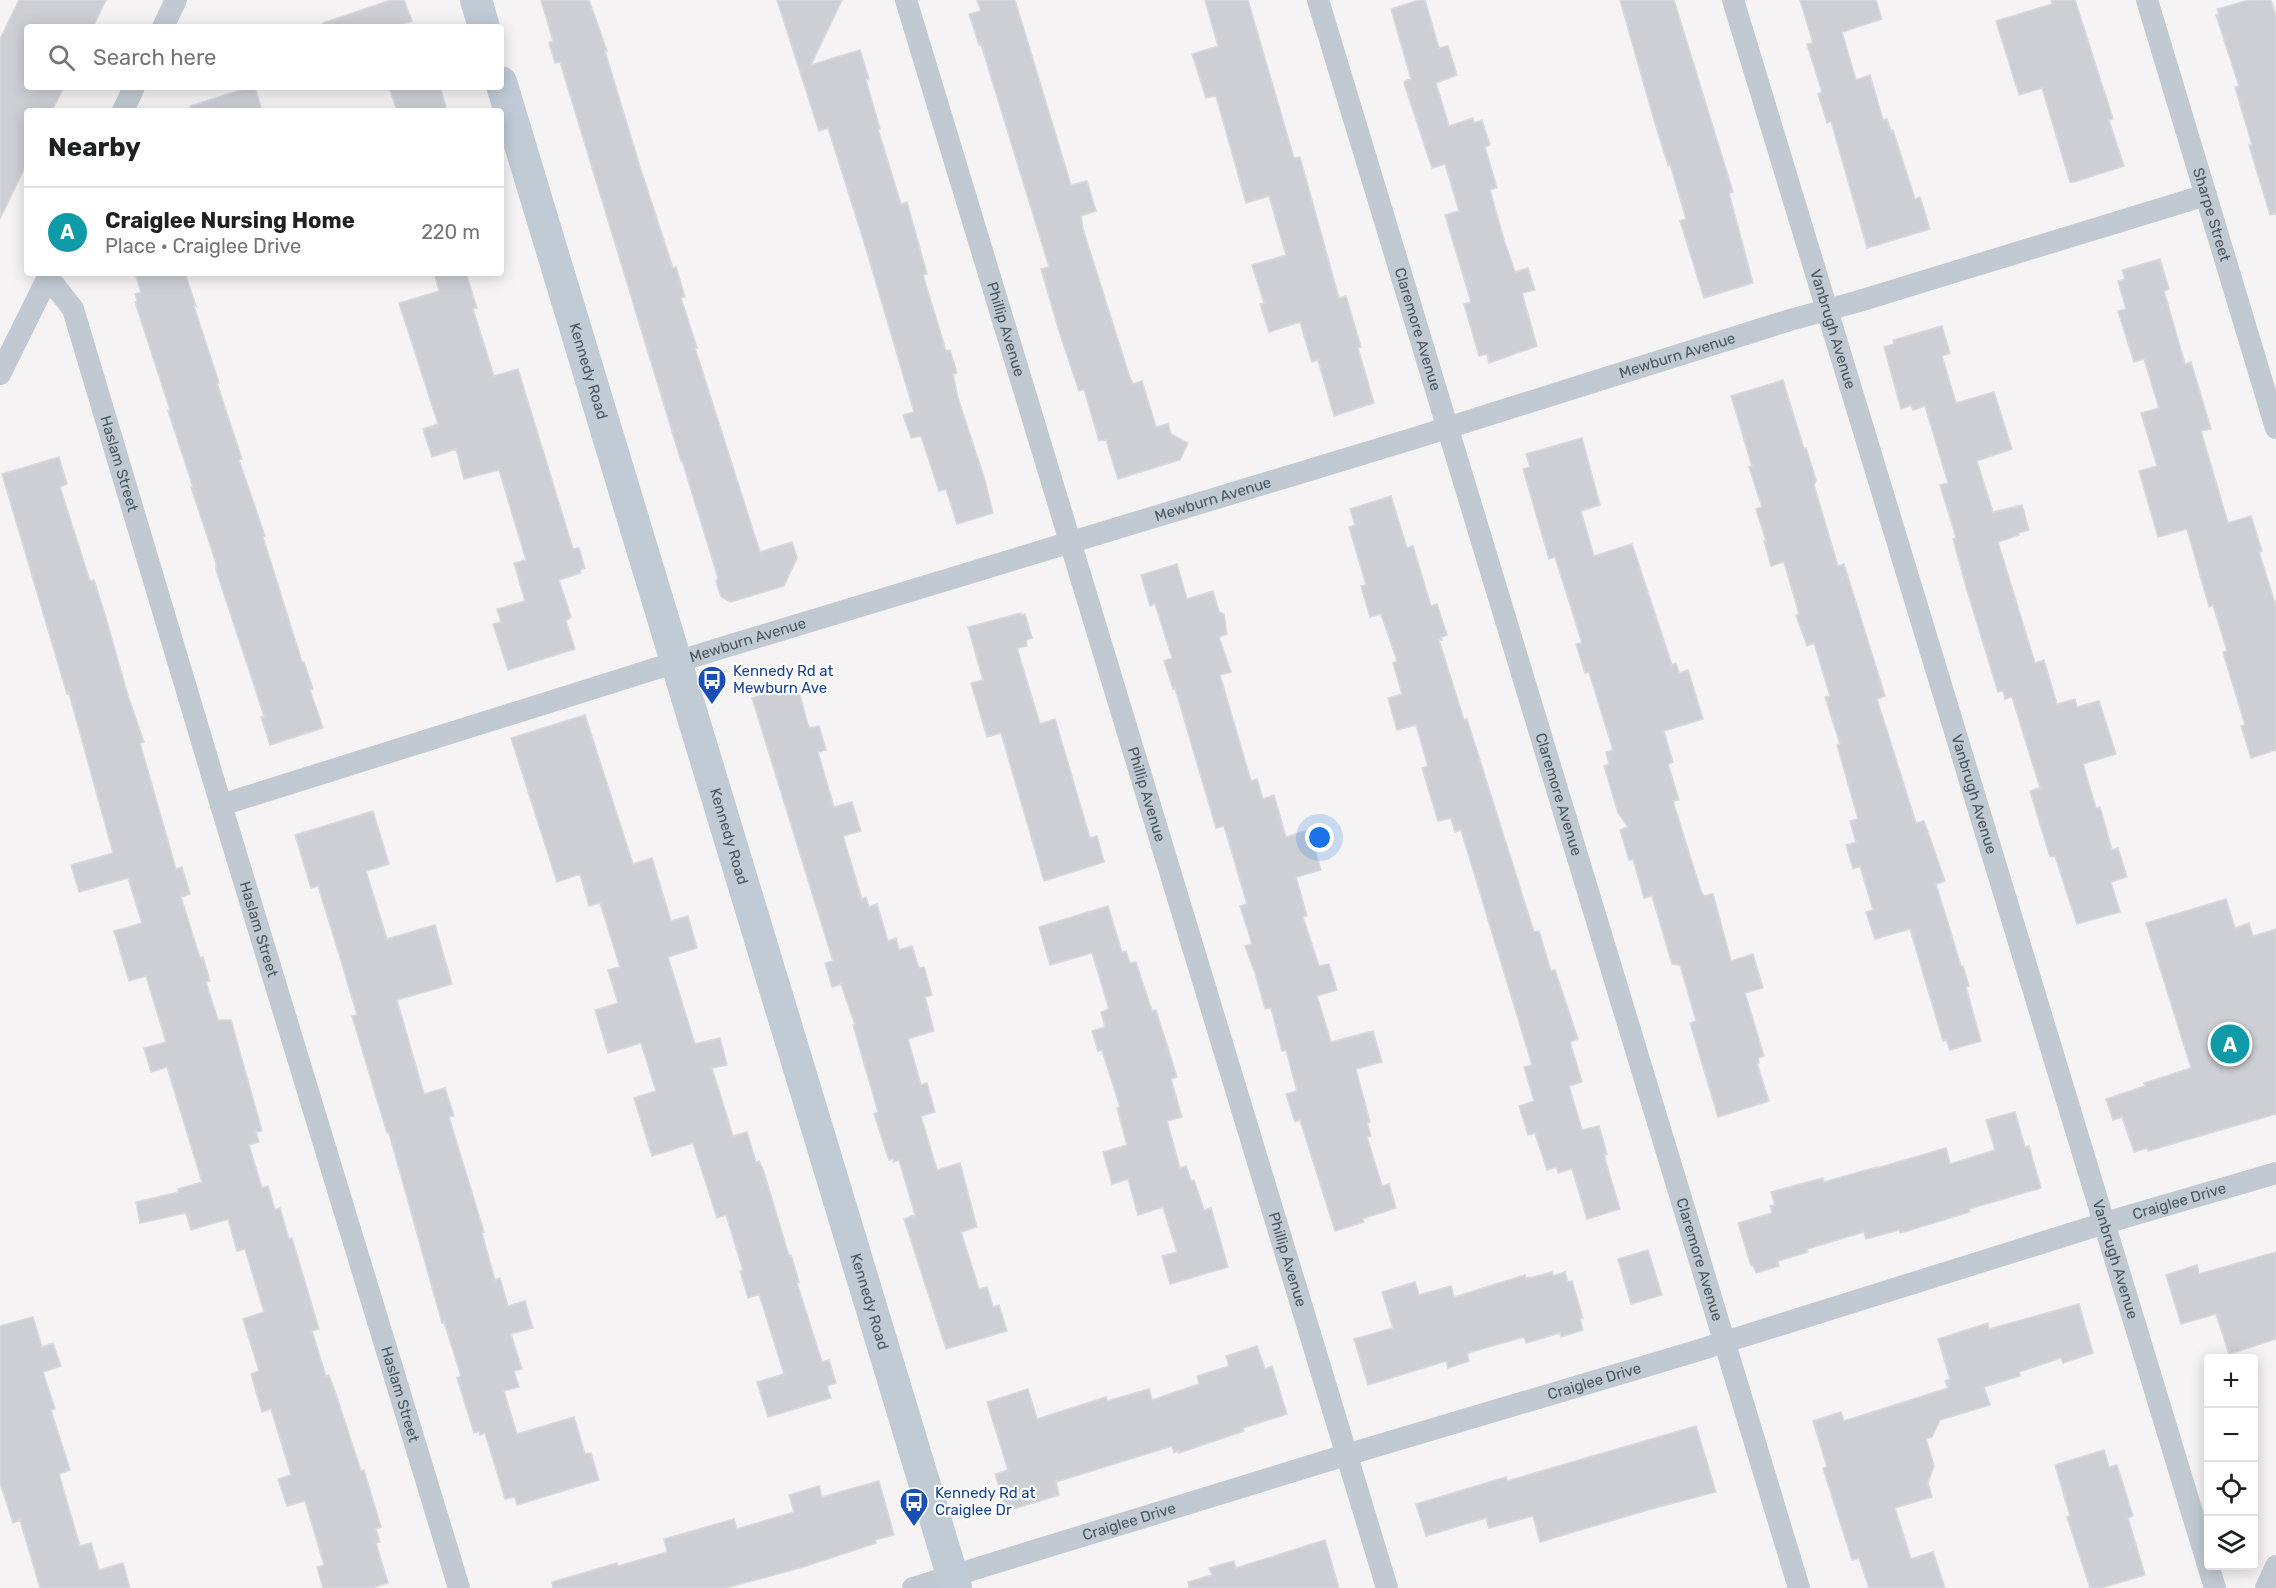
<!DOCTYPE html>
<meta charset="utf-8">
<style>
:root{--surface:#fff;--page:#f6f6f6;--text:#202124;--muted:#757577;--line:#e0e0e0;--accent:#1a73e8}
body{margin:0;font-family:Rubik,sans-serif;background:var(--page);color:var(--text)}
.controls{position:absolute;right:18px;bottom:18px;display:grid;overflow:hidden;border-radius:6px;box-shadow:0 3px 15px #0003}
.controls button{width:54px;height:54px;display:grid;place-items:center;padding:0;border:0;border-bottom:2px solid var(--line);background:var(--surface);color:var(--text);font:30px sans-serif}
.you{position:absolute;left:1320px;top:838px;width:21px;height:21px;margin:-15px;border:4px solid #fff;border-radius:50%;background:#1a73e8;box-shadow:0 0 0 9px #1a73e833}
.badge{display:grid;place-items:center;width:39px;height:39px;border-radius:50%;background:var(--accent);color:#fff;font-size:20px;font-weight:700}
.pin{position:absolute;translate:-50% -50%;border:3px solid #fff;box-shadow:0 2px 6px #0006}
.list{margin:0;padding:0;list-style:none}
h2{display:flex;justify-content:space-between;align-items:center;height:78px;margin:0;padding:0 24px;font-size:26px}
h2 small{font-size:20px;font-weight:400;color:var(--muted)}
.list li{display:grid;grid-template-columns:39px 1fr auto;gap:18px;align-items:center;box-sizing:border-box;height:90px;padding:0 24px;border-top:2px solid var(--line)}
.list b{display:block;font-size:22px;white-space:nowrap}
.list p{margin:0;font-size:20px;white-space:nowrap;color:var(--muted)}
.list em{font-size:20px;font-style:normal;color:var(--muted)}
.icon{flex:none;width:33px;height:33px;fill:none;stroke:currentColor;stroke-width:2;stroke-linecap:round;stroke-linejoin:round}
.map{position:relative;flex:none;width:2276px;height:1588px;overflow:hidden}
.search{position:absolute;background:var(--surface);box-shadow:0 3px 15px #0003;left:24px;top:24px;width:480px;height:66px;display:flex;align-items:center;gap:15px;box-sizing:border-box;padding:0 21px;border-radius:6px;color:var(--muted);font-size:22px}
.panel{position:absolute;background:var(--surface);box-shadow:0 3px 15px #0003;left:24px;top:108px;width:480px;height:168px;border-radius:6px}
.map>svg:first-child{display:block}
.building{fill:#cdcfd5;stroke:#d7d9de;stroke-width:1.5}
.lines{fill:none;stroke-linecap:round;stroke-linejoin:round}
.street{stroke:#c1cad2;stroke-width:22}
.secondary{stroke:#c1cbd6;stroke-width:32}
.labels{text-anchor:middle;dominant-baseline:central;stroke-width:4.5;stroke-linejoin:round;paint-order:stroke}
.street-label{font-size:15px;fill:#4a5661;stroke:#fff}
.transit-label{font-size:15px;fill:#164399;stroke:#fff;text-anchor:start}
</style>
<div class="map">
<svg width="2276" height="1588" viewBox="0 0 2276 1588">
<rect width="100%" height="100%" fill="#f5f3f3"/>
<!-- building -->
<path class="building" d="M19,0H106L93,27H27V87H64L52,111H27V163L0,219V39Z
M391,0H404L412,21L392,27H324L323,23Z
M541,0H589L607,51H605L641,170L673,268L676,267L685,297L681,298L697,348H695L760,552L792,542L797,558L784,586L731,602L721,597L716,581L718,578L682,460L681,461L560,62L555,63L549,43L553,41Z
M777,0H842L811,65L860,50L869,79L866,80L880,129H878L901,204L907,202L927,274L923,275L946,351L950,350L957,373L953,374L958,398L984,477L993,513L957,524L946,489L939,491L921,436L911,438L903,415L914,412L864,242L828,128L819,131Z
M977,0H1015L1071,185L1087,181L1096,211L1081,216L1083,229L1131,381H1132L1133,384L1142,381L1156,427L1168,424L1171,434L1188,443L1180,460L1118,479L1106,440L1099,441L1084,389L1079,391L1059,331L1041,269L1049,267L981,44L979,45L969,14L981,11Z
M1205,0H1248L1294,158L1300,157L1339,298L1346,296L1361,347L1358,348L1374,403L1334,416L1318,360L1312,362L1300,322L1269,332L1260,304L1264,303L1252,265L1286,255L1269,196L1246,203L1216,96L1206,98L1192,54L1218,46Z
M1419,0H1425L1439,48L1448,46L1457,75L1436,83L1449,126L1473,118L1474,123L1482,120L1490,145L1485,147L1497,188L1490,190L1504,240L1515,272L1528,268L1535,290L1522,293L1537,346L1489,363L1487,354L1479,356L1464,304L1471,302L1445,215L1459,211L1445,164L1432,168L1404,83L1405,81L1411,79L1391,9Z
M1620,0H1674L1733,192L1729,193L1753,283L1704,298L1680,221L1686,219L1670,164L1668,165L1654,120Z
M1800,0H1876L1882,19L1842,32L1856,80L1870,75L1883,120L1887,119L1891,131L1893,130L1915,199L1920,197L1930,229L1867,248L1831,121L1827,123L1818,94L1822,92L1807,44L1813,43Z
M2051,0H2075L2113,119L2109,120L2124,166L2074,182H2070L2042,88L2019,95L1996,21L2052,4Z
M2249,0H2271L2276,16V214L2270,215L2249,145H2252L2235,87L2239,86L2216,15L2219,14L2217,9Z
M250,87H255L262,111H191L190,106Z
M389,87H440L447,111H397Z
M2160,259L2169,289L2164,291L2185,364L2191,362L2211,429L2201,431L2228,523L2251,516L2262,551L2259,552L2276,606V750L2251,758L2241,726L2245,725L2223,652L2227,651L2213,605L2209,607L2187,529L2158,537L2139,471L2157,466L2141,413L2159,408L2144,359L2134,362L2118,311L2126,309L2118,281L2125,279L2122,270Z
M135,273H185L196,306H194L219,383H217L242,459L239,460L265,536L263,537L302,662H304L313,689L310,690L323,728L270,745L261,717L264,716L216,570V563L191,487H193L168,411L170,410L135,302L137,301L135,294L141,292Z
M434,273H466L477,308L473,309L494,376L518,369L573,549L579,548L585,568L580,570L581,573L559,580L571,617L566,621L575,649L508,670L493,624L501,622L497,609L525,601L514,563L526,560L499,470L464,479L456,449L432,457L423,429L438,424L399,303L439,291Z
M1942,326L1950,353L1942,356L1956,403L1994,392L2012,449L1977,461L1993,512L2022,505L2029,530L2018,533L2019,535L1998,542L2035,663L2044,660L2057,704L2075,699L2077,707L2099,701L2116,754L2083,764L2096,808L2100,807L2112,850L2118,848L2127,877L2111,882L2120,912L2077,924L2055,856L2050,857L2030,791L2040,788L2012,697L2005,699L2003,691L1998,692L1966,587L1953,539L1956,538L1940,485L1948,483L1925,406L1913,410L1911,405L1901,409L1884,347L1894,344L1893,340Z
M1783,380L1804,449L1806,448L1816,480L1814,485L1838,566L1844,564L1885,696L1877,699L1916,823L1924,821L1945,881L1936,884L1961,966H1963L1969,986L1966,987L1981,1041L1950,1050L1946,1040L1943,1041L1910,929L1875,939L1866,912L1873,910L1860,866L1853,869L1846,845L1856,842L1850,821L1858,819L1837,745L1840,744L1825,697L1830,696L1814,643L1807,646L1796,615L1799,614L1784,562L1771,566L1764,541H1766L1756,509L1762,507L1749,467L1752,466L1731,396Z
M1582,438L1600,505L1581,511L1594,556L1632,544L1672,665L1676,663L1679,673L1688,670L1703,719L1664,731L1673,762L1668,764L1679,800L1673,801L1701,891L1704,896L1713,894L1731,961L1753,954L1763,988L1745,993L1764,1056L1758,1058L1759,1063H1757L1769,1101L1718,1117L1690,1023L1696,1021L1680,965L1672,964L1652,896L1644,898L1633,859L1629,860L1620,830L1628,827L1618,813L1604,766L1609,764L1606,752L1613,750L1589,672L1585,673L1576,644L1582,643L1555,557L1549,559L1523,469L1530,467L1526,454Z
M59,457L67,484L60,487L90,581L94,580L106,618L128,696L144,742L140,743L176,869L182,867L190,894L181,897L200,958L203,957L210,981L206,982L218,1020H231L262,1131L256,1132L259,1142L249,1145L262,1188L268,1186L275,1210L280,1208L289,1239L292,1238L319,1329L312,1331L326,1376L329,1375L336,1394L361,1471L364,1470L381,1527L376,1529L380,1542L376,1543L388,1583L372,1588H323L317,1567L324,1565L305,1501L287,1506L278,1479L291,1475L271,1409L262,1412L251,1374L259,1371L243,1319L264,1312L245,1249L237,1251L228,1219L191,1230L186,1213L140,1223L136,1202L179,1192L178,1189L202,1182L167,1067L151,1072L144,1048L166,1042L146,976L129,981L114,931L142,923L128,878L79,892L71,865L113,853L69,693L67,694L2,474Z
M1391,496L1407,548L1413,546L1431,606L1437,604L1447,635L1441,637L1442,640H1439L1464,720L1467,719L1534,932L1539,931L1551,971L1555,970L1578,1039L1570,1042L1582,1082L1569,1086L1582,1130L1599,1126L1607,1154H1605V1159L1620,1209L1587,1219L1572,1169L1558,1173L1557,1167L1547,1170L1535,1133L1528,1135L1519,1106L1534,1101L1524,1067L1532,1065L1461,830L1455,832L1451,818L1438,821L1422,768L1428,766L1416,725L1397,730L1388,698L1402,694L1393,663L1397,661L1381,614L1370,617L1361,586L1366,585L1349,527L1355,525L1350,509Z
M1177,564L1187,599L1213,591L1219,612L1224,614L1227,634L1219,637L1231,672L1220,675L1251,781L1257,779L1263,799L1274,795L1286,837L1309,830L1321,870L1296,877L1307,916L1303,917L1319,966L1329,964L1337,990L1317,996L1331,1042L1373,1031L1382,1062L1356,1069L1370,1122L1367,1123L1371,1136L1367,1137L1382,1186L1389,1184L1396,1208L1362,1219L1364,1222L1335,1231L1300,1120L1295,1122L1286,1094L1297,1091L1286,1050L1282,1051L1271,1008L1265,1009L1255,973L1245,946L1252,944L1240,906L1247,904L1224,826L1216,828L1175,688L1173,689L1164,661L1172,658L1155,604L1150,606L1141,575Z
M1021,613V615L1025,614L1032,638L1026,640L1027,646L1017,648L1040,724L1055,719L1090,838L1097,836L1104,862L1044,881L1001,733L987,737L971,683L983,680L968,627Z
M797,684L808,725L810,728L819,726L826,750L818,752L834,807L852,802L861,831L843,836L862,899L866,897L869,907L877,904L888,941L896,938L899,950L912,946L919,968L924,967L932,995L925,997L934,1031L908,1039L921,1085L927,1083L935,1112L921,1116L937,1170L960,1163L977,1227L961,1232L979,1289L987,1287L993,1307L999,1305L1007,1331L946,1349L904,1219L915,1215L899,1160L893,1162V1159L889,1160L874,1114L878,1112L853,1025H855L841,984L832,987L825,963L833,961L752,698Z
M585,715L633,864L652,858L671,921L688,916L697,948L668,957L695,1044L720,1038L727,1065L712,1068L733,1136L747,1132L756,1162L759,1161L764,1172L789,1256L791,1255L799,1282L797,1283L822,1362L829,1360L836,1383L827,1386L831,1398L768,1417L757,1382L784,1374L759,1294L748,1298L740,1271L743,1270L726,1215L717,1218L693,1143L652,1156L634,1098L656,1091L641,1043L608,1053L595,1010L618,1003L608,970L620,967L600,903L589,906L580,874L557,882L511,738Z
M373,811L389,864L366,871L387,939L435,925L452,984L397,1000L424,1094L445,1088L454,1116L449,1117L484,1232L482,1233L495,1280L500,1278L508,1306L525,1301L533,1328L511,1334L522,1369L514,1371L519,1387L504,1391L517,1434L574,1417L585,1454L591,1453L599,1480L517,1505L515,1497L505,1499L485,1433L480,1435L479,1431L474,1433L457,1378L461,1376L444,1322L442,1323L389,1133H387L352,1016L357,1015L339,954L318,886L311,888L295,835Z
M2226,899L2235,928L2249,923L2253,936L2276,929V1114L2148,1151L2147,1148L2134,1152L2122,1117L2113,1120L2106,1099L2145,1086L2144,1083L2191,1068L2146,923Z
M1108,906L1122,952L1126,951L1130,963L1136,962L1152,1011L1156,1010L1177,1077L1171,1079L1182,1117L1167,1121L1180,1168L1186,1166L1191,1181L1194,1180L1204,1210L1211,1208L1228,1267L1170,1284L1162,1256L1177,1252L1163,1207L1138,1215L1128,1179L1112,1184L1103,1152L1127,1145L1117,1108L1120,1107L1102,1050L1098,1051L1092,1031L1105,1027L1101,1012L1109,1009L1092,953L1050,965L1039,927Z
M2015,1112L2025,1147L2029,1146L2041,1188L1969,1209L1970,1212L1900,1233L1899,1230L1866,1239L1864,1232L1807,1249L1808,1252L1778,1261L1779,1266L1756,1273L1753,1265L1751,1266L1738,1223L1772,1213L1770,1206L1775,1205L1771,1192L1823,1178L1824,1182L1877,1167V1168L1946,1148L1950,1164L1995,1150L1986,1120Z
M1648,1250L1662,1295L1631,1304L1618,1259Z
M2276,1252V1339L2229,1354L2216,1314L2181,1324L2166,1275L2197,1265L2199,1274Z
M1552,1272L1553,1276L1565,1272L1568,1282L1572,1281L1583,1318L1580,1319L1583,1330L1561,1337L1560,1333L1526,1343L1524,1337L1471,1352L1467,1354L1469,1361L1448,1368L1446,1361L1368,1385L1354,1339L1393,1328L1382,1292L1415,1282L1419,1295L1451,1286L1454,1297L1525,1275L1526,1278L1529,1277L1530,1278Z
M2079,1304L2093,1353L2063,1363L2061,1358L2019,1372L2020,1376L1984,1387L1990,1405L1940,1420L1932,1437L1926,1439L1934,1466L1928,1483L1932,1497L1895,1508L1911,1559L1933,1552L1945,1588H1869L1859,1558L1852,1560L1823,1468L1827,1467L1813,1421L1841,1412L1844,1421L1948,1388L1945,1381L1950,1379L1938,1339L1988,1323L1989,1329Z
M33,1317L42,1347L53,1343L61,1366L43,1372L55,1409L51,1410L70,1470L59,1474L80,1546L91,1543L99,1570L123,1563L130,1588H40L20,1520L13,1523L0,1483V1326Z
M1257,1346L1265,1369L1272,1366L1287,1414L1243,1428L1244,1431L1179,1453L1178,1451L1174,1453L1172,1446L1056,1482L1059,1495L1007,1511L995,1474L1008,1470L987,1402L1028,1389L1037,1419L1106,1397L1107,1401L1149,1389L1152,1400L1199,1384L1197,1376L1229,1366L1226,1356Z
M1696,1426L1716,1492L1651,1509L1540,1542L1533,1516L1489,1528L1486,1518L1426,1536L1416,1504L1506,1477L1507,1481Z
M2104,1450L2109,1467L2117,1465L2133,1516L2128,1518L2145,1575L2101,1588H2090L2067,1517L2070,1516L2055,1465Z
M879,1481L894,1535L875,1540L876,1543L803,1567L726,1588H553L552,1582L617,1563L618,1566L667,1552L664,1539L734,1519L737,1529L794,1512L789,1495L819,1486L822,1497Z
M1325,1540L1339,1588H1189L1188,1582L1212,1575L1209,1568L1234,1561L1236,1568Z"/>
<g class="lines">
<!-- street -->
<g class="street">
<path id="s1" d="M906,0L1387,1588"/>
<path id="s2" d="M1318,0L1799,1588"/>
<path id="s3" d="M1733,0L2215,1588"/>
<path id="s4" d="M2147,0L2276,428"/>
<path d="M163,27L176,0"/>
<path d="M123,111L134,87"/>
<path id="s5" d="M48,277L73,309L221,805L459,1588"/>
<path d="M0,374L50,273"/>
<path id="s6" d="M221,805L718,649L1415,438L1790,320L1856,302L2206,195"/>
<path id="s7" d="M913,1588L1346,1455L1693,1352L2105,1223L2276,1173"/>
<path d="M2266,1588L2276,1566"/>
</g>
<!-- secondary -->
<g class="secondary">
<path d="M476,0L484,27"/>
<path id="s8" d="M501,82L956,1588"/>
</g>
</g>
<!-- icons -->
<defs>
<g id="bus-pin" transform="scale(1.5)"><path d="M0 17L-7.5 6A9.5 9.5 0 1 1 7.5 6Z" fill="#1a4fb4" stroke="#fff"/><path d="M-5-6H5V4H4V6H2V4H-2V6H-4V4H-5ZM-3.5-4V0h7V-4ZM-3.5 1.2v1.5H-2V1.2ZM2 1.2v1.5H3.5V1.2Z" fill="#fff"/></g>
</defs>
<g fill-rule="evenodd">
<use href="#bus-pin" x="712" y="680"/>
<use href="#bus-pin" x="914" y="1502"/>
</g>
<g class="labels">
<!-- street labels -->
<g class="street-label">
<text stroke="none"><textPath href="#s4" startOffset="224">Sharpe Street</textPath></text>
<text stroke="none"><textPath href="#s1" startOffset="344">Phillip Avenue</textPath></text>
<text stroke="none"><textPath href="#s2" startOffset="344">Claremore Avenue</textPath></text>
<text stroke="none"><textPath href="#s3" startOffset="344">Vanbrugh Avenue</textPath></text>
<text stroke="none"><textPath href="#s6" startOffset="1524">Mewburn Avenue</textPath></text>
<text stroke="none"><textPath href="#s8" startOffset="302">Kennedy Road</textPath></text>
<text stroke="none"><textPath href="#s5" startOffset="202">Haslam Street</textPath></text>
<text stroke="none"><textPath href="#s6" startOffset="1038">Mewburn Avenue</textPath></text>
<text stroke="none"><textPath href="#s6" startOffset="552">Mewburn Avenue</textPath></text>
<text stroke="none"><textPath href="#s1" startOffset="830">Phillip Avenue</textPath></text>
<text stroke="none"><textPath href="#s2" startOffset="830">Claremore Avenue</textPath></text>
<text stroke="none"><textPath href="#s3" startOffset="830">Vanbrugh Avenue</textPath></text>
<text stroke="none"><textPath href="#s8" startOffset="788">Kennedy Road</textPath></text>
<text stroke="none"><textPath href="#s5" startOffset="688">Haslam Street</textPath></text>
<text stroke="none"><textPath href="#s7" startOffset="1324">Craiglee Drive</textPath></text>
<text stroke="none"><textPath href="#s2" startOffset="1316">Claremore Avenue</textPath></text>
<text stroke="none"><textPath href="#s3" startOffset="1316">Vanbrugh Avenue</textPath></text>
<text stroke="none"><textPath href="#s1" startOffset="1316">Phillip Avenue</textPath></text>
<text stroke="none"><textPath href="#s8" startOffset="1274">Kennedy Road</textPath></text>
<text stroke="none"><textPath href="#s7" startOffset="712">Craiglee Drive</textPath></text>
<text stroke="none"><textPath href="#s5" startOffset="1174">Haslam Street</textPath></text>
<text stroke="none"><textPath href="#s7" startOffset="226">Craiglee Drive</textPath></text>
</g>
<!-- transit labels -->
<g class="transit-label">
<text x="733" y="671">Kennedy Rd at<tspan x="733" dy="17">Mewburn Ave</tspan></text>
<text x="935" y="1493">Kennedy Rd at<tspan x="935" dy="17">Craiglee Dr</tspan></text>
</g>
</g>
</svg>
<div class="controls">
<button>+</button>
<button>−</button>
<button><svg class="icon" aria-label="locate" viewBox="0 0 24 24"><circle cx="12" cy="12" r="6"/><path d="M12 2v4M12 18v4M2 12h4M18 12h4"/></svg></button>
<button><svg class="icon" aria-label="layers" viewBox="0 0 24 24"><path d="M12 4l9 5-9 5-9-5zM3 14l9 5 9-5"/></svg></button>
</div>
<div class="you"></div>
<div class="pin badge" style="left:2230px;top:1044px;background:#0f9aa8">A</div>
<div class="search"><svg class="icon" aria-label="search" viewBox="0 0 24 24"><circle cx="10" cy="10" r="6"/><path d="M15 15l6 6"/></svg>Search here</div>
<section class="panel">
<h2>Nearby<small></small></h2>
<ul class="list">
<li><span class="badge" style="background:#0f9aa8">A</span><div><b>Craiglee Nursing Home</b><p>Place · Craiglee Drive</p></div><em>220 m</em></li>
</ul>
</section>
</div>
